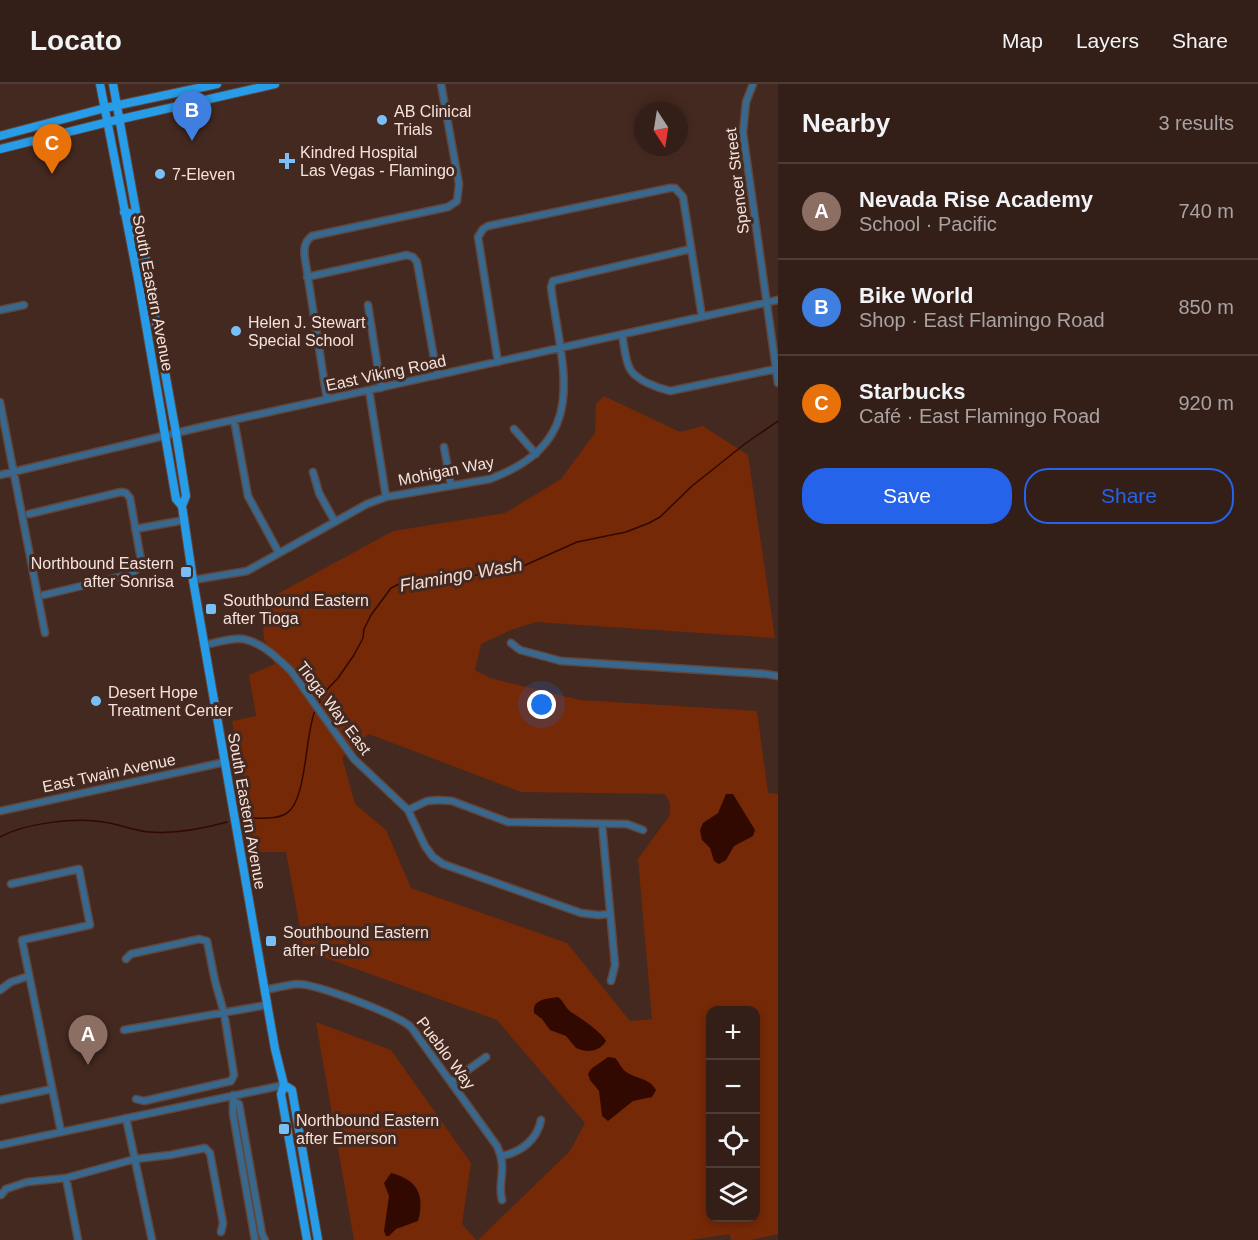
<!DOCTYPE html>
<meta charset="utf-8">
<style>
:root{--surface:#331f18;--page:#3b2721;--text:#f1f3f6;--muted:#a9a2a2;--line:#4e3d37;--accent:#2563eb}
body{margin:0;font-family:Arial,sans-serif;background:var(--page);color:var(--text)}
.controls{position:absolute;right:18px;bottom:18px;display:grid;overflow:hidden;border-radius:12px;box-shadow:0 3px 9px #0003}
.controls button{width:54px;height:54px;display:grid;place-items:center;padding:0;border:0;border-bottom:2px solid var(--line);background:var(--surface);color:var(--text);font:30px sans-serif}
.compass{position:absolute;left:634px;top:18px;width:54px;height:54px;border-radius:50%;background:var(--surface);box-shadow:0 3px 9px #0003;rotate:168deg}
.you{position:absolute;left:542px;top:621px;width:21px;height:21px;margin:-15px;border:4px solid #fff;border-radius:50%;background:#1a73e8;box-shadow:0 0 0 9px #1a73e833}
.badge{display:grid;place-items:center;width:39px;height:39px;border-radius:50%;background:var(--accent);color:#fff;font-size:20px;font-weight:700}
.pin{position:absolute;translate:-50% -50px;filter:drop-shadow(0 2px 3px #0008)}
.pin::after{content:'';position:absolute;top:32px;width:21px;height:18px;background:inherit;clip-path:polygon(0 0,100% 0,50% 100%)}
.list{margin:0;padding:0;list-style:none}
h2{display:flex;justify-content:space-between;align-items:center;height:78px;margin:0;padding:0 24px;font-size:26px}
h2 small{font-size:20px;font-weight:400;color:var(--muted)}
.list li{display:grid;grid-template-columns:39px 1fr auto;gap:18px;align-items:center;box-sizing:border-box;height:96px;padding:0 24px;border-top:2px solid var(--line)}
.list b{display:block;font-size:22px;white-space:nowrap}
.list p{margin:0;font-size:20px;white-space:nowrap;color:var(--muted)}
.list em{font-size:20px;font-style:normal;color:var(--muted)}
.actions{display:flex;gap:12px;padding:18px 24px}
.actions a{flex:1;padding:14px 0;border:2px solid var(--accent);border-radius:24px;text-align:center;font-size:21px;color:var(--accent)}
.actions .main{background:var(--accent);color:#fff}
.icon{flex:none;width:33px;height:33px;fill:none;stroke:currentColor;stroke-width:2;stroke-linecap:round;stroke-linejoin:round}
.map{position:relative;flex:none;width:778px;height:1156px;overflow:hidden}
header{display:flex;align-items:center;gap:36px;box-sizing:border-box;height:84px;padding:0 30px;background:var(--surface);border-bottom:2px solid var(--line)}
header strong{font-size:28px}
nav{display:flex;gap:33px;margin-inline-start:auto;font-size:21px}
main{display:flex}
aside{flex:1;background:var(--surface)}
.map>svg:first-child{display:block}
.green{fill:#752907;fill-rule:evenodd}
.water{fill:#320900}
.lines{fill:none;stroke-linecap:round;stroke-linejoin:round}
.stream{stroke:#320900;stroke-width:1.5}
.minor-casing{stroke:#60473e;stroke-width:9}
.major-casing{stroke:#60473e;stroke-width:10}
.minor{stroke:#38688d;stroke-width:6}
.major{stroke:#279ce8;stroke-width:8}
.poi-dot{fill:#78bff7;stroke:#442920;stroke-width:2}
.labels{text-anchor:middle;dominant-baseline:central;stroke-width:6;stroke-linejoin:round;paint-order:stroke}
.poi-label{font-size:16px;fill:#f5e3dd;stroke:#442920;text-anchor:start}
.street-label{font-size:16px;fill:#f5e3dd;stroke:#442920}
.water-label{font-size:18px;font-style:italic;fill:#f3dbd3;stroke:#442920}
</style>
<header>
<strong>Locato</strong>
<nav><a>Map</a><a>Layers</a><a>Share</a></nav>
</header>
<main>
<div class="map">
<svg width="778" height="1156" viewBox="0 0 778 1156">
<rect width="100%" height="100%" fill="#442920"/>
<!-- green -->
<path class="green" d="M604,312L680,348L703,342L748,371L775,554L536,538L511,546L481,560L475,586L490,594L580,616L757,627L768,709L778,710V1150L750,1156H731L730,1150L690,1156H478L570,1067L585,1039L497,936L304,866L286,768H255L232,637L256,632L249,591L275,580L264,555L261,519L393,447L505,429L561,395L595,349L596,320ZM369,650L521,708L665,710L670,719V731L638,775L652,935L630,937L567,859L411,804L386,746L355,720L342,673ZM710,926H756V1134H710Z
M316,938L391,966L471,1079L462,1140L476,1156H354Z"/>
<!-- water -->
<path class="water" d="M726,710H733L755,746L753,752L734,762L726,776L719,780L714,777L710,764L702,756L700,746L703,739L718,729Z
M558,913C564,917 565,924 571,928C582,935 600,947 606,957C599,968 588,969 576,964L566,952L550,946L542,935L534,929C532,915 546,915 558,913Z
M608,973L615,974C619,978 621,984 625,987C635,995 650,994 656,1006L652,1013L633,1017L608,1037L602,1032L599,1007L590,996L588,990L591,985Z
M391,1089C418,1096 425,1111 418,1137L396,1145L389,1152H386L384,1147L389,1112L384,1099Z"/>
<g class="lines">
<!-- stream -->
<path class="stream" d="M319,620L323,610L338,594L354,571L363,554L364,545L371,531L391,504L399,500L449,496L521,483L577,458L626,448L649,439L660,433L692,402L746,359L778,337
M250,734C262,734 276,736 287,729C307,716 305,649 315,627
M0,753C26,739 75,733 104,738C119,740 134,747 149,748C175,750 202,745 227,738"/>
<!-- minor casing -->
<g class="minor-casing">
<path id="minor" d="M753,0L746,18L743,49L778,299
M307,193L407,171L413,173L417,178L437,291
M368,221L381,304
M0,226L24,221
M622,250C624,261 625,274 629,283C634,296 658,304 670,307L776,285
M498,278L478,153L483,145L488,142L670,104H675L683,113L702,233
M369,306L386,413
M327,315L306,181C304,170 302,159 312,152L448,123L457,117L459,100L441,0
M0,318L45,549
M234,336L248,412L279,469
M514,345L536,370
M444,363L451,402
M313,388L319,409L335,438
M0,391L201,343L778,216
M29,430L121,408L126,409L130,414L141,476L138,484L131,490L44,511
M135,445L185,436
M193,496L247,487L367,420L386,413L490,395C592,357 562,287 551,203L553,197L691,165
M511,559L520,566L561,577L766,590L778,592
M204,561C216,559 231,553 243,555C261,558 278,574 291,587L354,675L408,726L425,762L433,773L443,780L581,829L598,831L610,830
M408,726L427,717L439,716L452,717L508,738L627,740L643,746
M0,727L225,678
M602,740L615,881L611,897
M11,800L79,785L90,841L22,856L61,1048
M126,875L131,870L199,855L207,857L215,897L224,929L234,991L231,997L144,1017L136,1015
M0,906L11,898L29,892
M265,906C275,904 287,901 297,900C317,900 396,930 411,943L497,1062C508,1085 497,1098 502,1116
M124,946L267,921
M451,998L486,973
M233,1011V1030L255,1156
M0,1016L52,1005
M234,1017L239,1020L262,1150L265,1156
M126,1034L152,1156
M0,1061L284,1001
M502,1072C521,1068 537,1056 541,1036
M66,1094L78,1156
M1,1111L6,1105L27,1098L66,1094L135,1075L170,1071L205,1064L210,1069L223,1139L221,1148"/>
</g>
<!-- major casing -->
<g class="major-casing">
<path id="major" d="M100,0L138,195L176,415L182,422
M113,0L176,349L186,412L182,422L193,496L275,965L284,1001L281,1010L307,1156
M0,52L105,24L217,0
M0,65L108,38L275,0
M124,128L129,129L138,151
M129,144C136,154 136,168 146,175
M284,1001L292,1006L318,1156"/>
</g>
<!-- minor -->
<use href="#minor" class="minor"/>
<!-- major -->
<use href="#major" class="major"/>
</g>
<!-- markers -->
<g class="poi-dot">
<circle cx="382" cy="36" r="6"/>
<path d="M284 68h6v6h6v6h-6v6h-6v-6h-6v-6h6z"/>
<circle cx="160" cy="90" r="6"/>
<circle cx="236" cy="247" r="6"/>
<rect x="180" y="482" width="12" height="12" rx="3"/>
<rect x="205" y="519" width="12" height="12" rx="3"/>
<circle cx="96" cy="617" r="6"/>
<rect x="265" y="851" width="12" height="12" rx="3"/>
<rect x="278" y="1039" width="12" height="12" rx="3"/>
</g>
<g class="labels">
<!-- poi labels -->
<g class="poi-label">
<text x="394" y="27">AB Clinical<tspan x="394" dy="18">Trials</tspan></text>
<text x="300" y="68">Kindred Hospital<tspan x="300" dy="18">Las Vegas - Flamingo</tspan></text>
<text x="172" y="90">7-Eleven</text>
<text x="248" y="238">Helen J. Stewart<tspan x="248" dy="18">Special School</tspan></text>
<text x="174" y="479" text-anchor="end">Northbound Eastern<tspan x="174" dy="18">after Sonrisa</tspan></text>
<text x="223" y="516">Southbound Eastern<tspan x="223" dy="18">after Tioga</tspan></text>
<text x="108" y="608">Desert Hope<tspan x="108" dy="18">Treatment Center</tspan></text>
<text x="283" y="848">Southbound Eastern<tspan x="283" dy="18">after Pueblo</tspan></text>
<text x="296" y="1036">Northbound Eastern<tspan x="296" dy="18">after Emerson</tspan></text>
</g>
<!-- street labels -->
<g class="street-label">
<text transform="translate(737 97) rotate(-97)">Spencer Street</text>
<text transform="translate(153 209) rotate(79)">South Eastern Avenue</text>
<text transform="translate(386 289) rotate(-12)">East Viking Road</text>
<text transform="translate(446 387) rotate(-11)">Mohigan Way</text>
<text transform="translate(334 624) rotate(53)">Tioga Way East</text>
<text transform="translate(109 689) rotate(-12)">East Twain Avenue</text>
<text transform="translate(247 727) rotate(80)">South Eastern Avenue</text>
<text transform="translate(446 969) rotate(53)">Pueblo Way</text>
</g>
<!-- water labels -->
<g class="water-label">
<text transform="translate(461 491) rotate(-10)">Flamingo Wash</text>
</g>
</g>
</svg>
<div class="controls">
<button>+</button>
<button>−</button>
<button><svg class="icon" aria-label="locate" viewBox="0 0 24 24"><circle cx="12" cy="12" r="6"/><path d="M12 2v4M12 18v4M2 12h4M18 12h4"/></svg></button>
<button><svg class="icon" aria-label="layers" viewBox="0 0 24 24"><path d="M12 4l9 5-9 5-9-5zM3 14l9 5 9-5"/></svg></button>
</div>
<svg class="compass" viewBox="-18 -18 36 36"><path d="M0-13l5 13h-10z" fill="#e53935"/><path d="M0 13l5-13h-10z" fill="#a9a2a2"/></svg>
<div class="you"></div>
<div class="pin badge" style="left:88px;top:981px;background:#8d6e63">A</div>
<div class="pin badge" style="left:192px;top:57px;background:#3f7fe0">B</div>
<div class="pin badge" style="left:52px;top:90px;background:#e8710a">C</div>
</div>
<aside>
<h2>Nearby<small>3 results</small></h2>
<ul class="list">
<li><span class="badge" style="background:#8d6e63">A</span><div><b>Nevada Rise Academy</b><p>School · Pacific</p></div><em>740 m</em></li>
<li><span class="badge" style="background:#3f7fe0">B</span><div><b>Bike World</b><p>Shop · East Flamingo Road</p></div><em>850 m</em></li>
<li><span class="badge" style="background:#e8710a">C</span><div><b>Starbucks</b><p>Café · East Flamingo Road</p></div><em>920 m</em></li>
</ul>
<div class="actions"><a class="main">Save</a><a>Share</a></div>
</aside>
</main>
